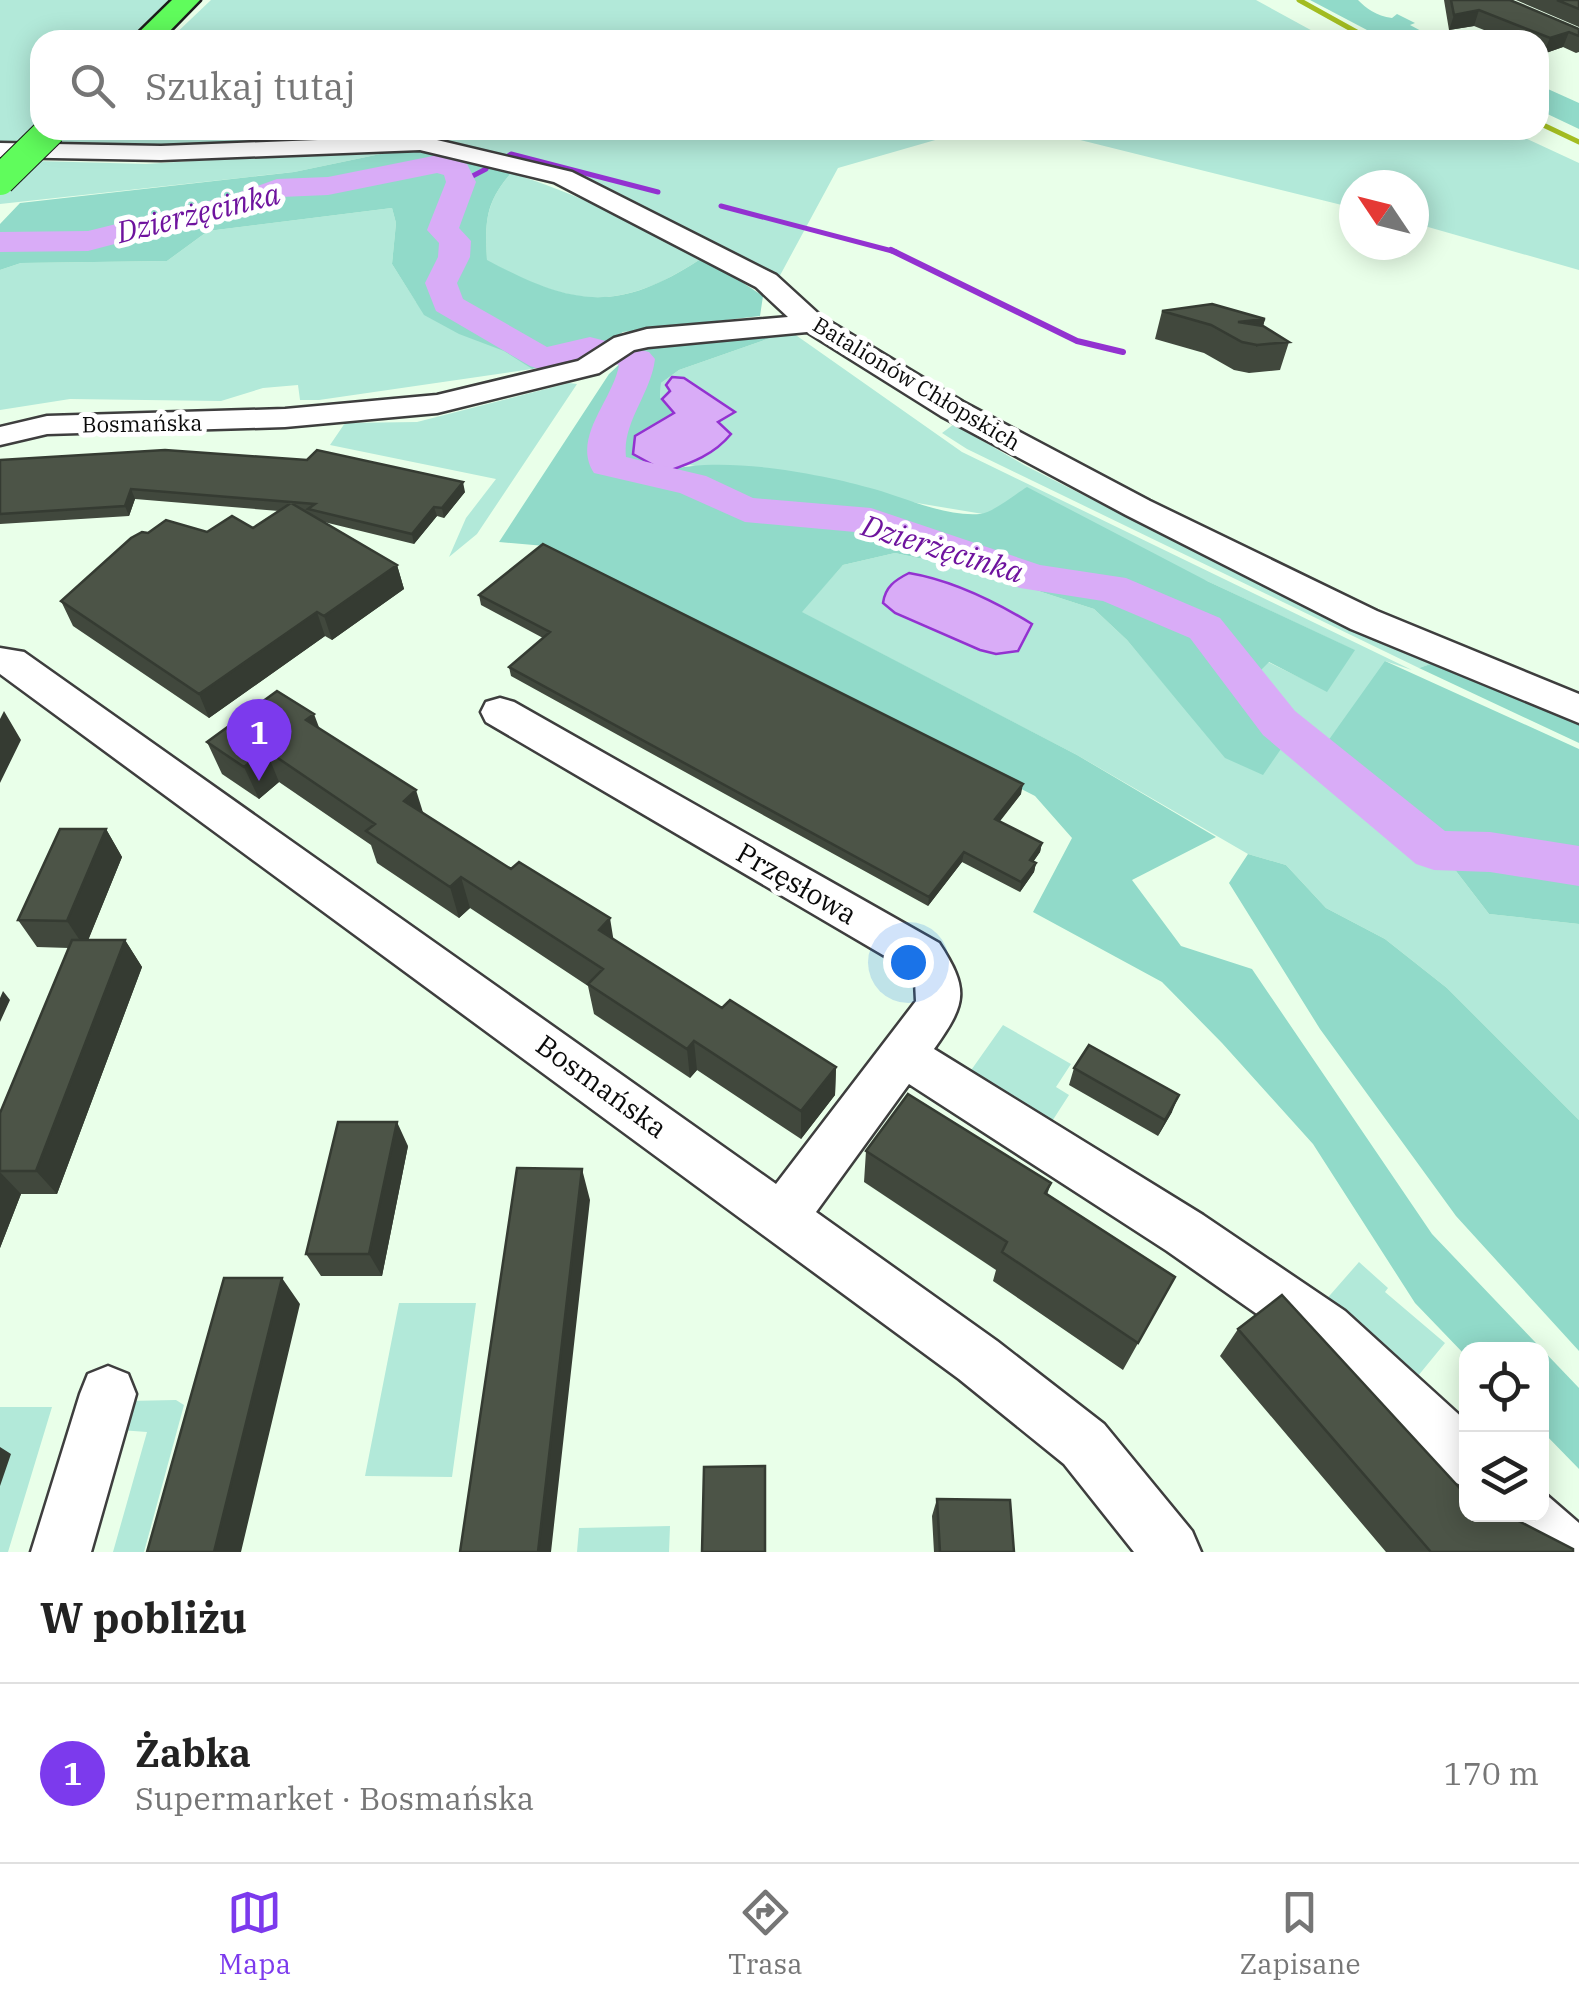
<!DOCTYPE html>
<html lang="pl">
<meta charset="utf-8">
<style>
:root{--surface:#fff;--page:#f6f6f6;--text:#222;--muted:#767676;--line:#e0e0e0;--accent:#7c3aed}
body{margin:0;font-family:"IBM Plex Serif",serif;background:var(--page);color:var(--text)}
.controls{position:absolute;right:30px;bottom:30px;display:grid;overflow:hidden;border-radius:20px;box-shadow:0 5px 25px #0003}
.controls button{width:90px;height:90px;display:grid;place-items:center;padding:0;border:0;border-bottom:2px solid var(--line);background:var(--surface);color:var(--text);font:50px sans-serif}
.compass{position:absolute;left:1339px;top:170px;width:90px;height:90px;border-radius:50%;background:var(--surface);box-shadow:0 5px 25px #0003;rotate:305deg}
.you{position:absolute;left:908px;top:962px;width:35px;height:35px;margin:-25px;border:8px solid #fff;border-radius:50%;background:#1a73e8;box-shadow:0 0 0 15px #1a73e833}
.badge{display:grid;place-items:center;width:65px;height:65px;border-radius:50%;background:var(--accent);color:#fff;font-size:32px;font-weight:700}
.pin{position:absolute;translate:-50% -82px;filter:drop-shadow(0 2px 5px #0008)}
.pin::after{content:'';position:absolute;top:52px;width:35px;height:30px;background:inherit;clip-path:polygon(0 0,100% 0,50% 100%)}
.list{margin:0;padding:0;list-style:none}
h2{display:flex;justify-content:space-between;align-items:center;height:130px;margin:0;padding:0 40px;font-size:42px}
h2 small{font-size:32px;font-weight:400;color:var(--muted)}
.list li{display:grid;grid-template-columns:65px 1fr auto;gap:30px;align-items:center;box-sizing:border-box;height:180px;padding:0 40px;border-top:2px solid var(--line)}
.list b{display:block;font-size:38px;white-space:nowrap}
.list p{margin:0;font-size:32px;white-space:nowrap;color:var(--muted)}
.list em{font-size:32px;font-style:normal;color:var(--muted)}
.icon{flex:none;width:55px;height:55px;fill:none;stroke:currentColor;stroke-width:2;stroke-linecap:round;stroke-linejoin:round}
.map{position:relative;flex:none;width:1579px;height:1552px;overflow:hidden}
.search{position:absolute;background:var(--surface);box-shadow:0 5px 25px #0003;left:30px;right:30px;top:30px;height:110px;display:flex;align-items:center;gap:25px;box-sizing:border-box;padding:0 35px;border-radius:30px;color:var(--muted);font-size:38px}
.sheet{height:310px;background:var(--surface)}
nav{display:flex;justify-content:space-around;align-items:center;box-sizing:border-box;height:140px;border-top:2px solid var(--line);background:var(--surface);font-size:28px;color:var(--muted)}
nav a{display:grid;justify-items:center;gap:5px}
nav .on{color:var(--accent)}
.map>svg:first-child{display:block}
.green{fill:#b2e9d9}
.forest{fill:#91dac9}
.water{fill:#d9acf7;stroke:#9332d0;stroke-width:2.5}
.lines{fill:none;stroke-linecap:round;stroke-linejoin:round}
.stream-far1{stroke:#9332d0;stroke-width:5}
.stream{stroke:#9332d0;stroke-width:6}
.river{fill:#d9acf7;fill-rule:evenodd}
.minor-casing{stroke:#3e3e3e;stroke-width:5}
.major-casing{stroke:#1c1c1c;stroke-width:5}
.minor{fill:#fff;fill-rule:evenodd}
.major{fill:#60fc5c;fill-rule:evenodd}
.rail{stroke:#a3bd21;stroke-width:5}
.major-bridge-casing{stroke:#1c1c1c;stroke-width:32;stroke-linecap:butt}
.major-bridge{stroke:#60fc5c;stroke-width:30}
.wall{fill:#41483d}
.shaded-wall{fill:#353b32}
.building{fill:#4c5447;stroke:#353b32;stroke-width:2.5}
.labels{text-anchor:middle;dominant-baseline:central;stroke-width:10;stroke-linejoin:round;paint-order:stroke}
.far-street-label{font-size:22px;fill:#0b0b0b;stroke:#fff}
.street-label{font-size:28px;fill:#0b0b0b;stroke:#fff}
.water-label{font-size:30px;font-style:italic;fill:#6e139e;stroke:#fff}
</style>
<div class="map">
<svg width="1579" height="1552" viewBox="0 0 1579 1552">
<rect width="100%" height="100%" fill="#e9ffe9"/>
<!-- green -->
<path class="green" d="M0,0H170L127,40H40V123L12,147H0Z
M211,0H1256L1329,40H169Z
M71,130H338C246,154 145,152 52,150Z
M385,130H970L838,168L777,281L588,181L479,149Z
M1040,130H1508L1579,163V270L1414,223V185H1354V208Z
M414,147L294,172L0,204V160L146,164Z
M511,173C579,194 637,224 699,260C616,314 571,305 487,261C485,222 485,203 511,173Z
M392,208L396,223L392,264L416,302L431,298L532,369L319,400H300L298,385L263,388L221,401L70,399L0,410V270L21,263L167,261L208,231Z
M790,331L962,452L1412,670L1385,661L1377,823L1456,871L1489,914L1579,924V1120L1447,988L1385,939L1326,908L1286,865L1248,854L1077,755L801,612L843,565L895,553L974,570L1094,609L1127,640L1170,691L1255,675L1268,662L1327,691L1354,650L1207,581L983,514L689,465L666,472L635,436L660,398L661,383L679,370Z
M569,383L577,384L477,534L449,557L466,518L496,479L330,445L345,423L417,422Z
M954,424L1024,465L1302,606L1436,662L1419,668L967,449L942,433Z
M1003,1025L1071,1064L1056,1087L1069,1095L1049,1126L967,1076Z
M1359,1262L1388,1288L1385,1292L1445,1343L1413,1382L1324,1302Z
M399,1303H476L452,1477L365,1476Z
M176,1400L184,1405L144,1552H113L147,1432L120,1430L128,1401Z
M0,1407H52L8,1552H0Z
M670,1526L669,1552H577L579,1528Z"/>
<!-- forest -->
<path class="forest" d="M1310,0H1358C1366,8 1376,16 1392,18L1397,14L1415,23L1410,25L1438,40H1386Z
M1539,85L1579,103V129L1539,110Z
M414,147L511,173C485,203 485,222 487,260C571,305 616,314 699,260L725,271L763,296L760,316L623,332L591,354L532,369L504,351L459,334L424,315L392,264L396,223L392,208L208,231L167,261L21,263L0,270V224L20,203L294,172Z
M790,331L679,370L661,383L660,398L675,413L635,436L666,471C720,455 819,473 874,489C906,498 946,517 980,514C994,512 1014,495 1027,487L1207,581L1355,650L1327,692L1269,662L1256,675L1299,723L1263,775L1225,758L1127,640L1094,609L974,570L895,553L843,565L802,612L1077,755L1216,837L1132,880L1181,946L1252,969L1432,1234L1579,1388V1469L1542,1431V1350H1466V1356L1415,1303L1313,1144L1222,1043L1162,982L1033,912L1072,838L1035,796L545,546L499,542L609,374L637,348Z
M1385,661L1579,749V924L1489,914L1456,871L1377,823L1308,769Z
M1436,662L1579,722V743L1419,668Z
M1248,854L1286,865L1326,908L1385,939L1447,988L1579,1120V1351L1456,1216L1320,1029L1229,883Z"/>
<!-- water -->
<path class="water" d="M672,377L684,378L735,412L718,422L731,434C714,455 691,463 666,472L633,454L635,436L674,413L662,399L670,391L666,385Z
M909,573C951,580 996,602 1032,624L1018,651L996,654L980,650L895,613L883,603C885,587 895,580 909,573Z"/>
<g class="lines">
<!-- stream-far1 -->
<path class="stream-far1" d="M502,160L511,154L658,192
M461,182L486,169
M721,206L896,252"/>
<!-- stream -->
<path class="stream" d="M891,250L1077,341L1123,352"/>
<!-- river -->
<path class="river" d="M438,155L467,164L476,182L459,228L471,241L470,257L457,283L463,299L547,347L590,337L649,352L655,359C651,394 622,422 626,457L706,476L753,498L871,508L1040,565L1126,578L1220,618L1295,711L1445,831L1490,832L1579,846V886L1490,872L1434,870L1416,864L1263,735L1190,638L1103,601L1020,588L866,533L745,522L680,493L594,473C571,438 613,400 619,365L590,358L542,370L530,366L436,311L425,283L438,257L439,243L427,230L446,182L444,175L437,173L328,195L281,197L251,208L88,251L0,252V232L88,231L229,196L277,179L328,177Z"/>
<!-- minor casing -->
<g class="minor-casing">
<path id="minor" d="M420,136L572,172L776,275L822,317L963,402L1150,501L1377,611L1579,694V723L1351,629L1126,515L941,416L807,332L648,347L634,350L599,373L437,413L285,427L47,434L0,445V427L47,416L285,409L437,395L578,361L614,338L647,329L788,317L756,287L554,182L420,150L161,160L0,157V143L161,146Z
M0,648L24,652L776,1184L916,1001L915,981L907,969L486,722L481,712L486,702L500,698L514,702L939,943C970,990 966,1004 934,1049L1203,1215L1345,1311L1466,1421V1487L1446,1479L1307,1349L1167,1251L909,1084L816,1212L997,1341L1104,1424L1192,1531L1201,1552H1134L1064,1464L959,1379L0,674Z
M108,1366L128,1374L136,1394L91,1552H31L80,1394L88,1374Z
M1542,1491L1579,1523V1552H1524L1506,1535L1498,1514H1542Z"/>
</g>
<!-- major casing -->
<g class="major-casing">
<path id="major" d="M172,0H200L161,40H131Z"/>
</g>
<!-- minor -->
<use href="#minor" class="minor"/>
<!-- major -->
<use href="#major" class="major"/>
<!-- rail -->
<path class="rail" d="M1299,0L1371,40
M1539,123L1579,142"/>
<!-- major-bridge casing -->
<g class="major-bridge-casing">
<path id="major-bridge" d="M0,180L51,130"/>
</g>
<!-- major-bridge -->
<use href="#major-bridge" class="major-bridge"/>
</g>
<!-- wall -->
<path class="wall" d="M1444,0H1510L1579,36V52L1576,53L1563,47L1543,54L1539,52V40H1509L1474,26L1449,30Z
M1516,0H1579V27Z
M1162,311L1265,319L1263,326L1289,342L1280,370L1249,373L1234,370L1204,353L1155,339Z
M0,460L465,492L444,518L437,516L414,544L324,522L397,565L404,589L332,640L325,636L209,718L73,626L61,601L148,533L207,532L253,528L279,511L135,499L129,516L0,524Z
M479,595L1021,794L999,821L1042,843L1040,852L1033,862L1036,863L1034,872L1020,892L962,862L928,906L511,676L509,667L543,638L481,605Z
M318,727L423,813L613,939L722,1008L836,1067L835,1095L801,1139L697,1070L690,1078L594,1014L588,986L470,908L459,918L377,863L371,845L279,782L259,799L222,774L207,742Z
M106,829L122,857L88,940H125L142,967L57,1194H21L0,1248V1113L69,948L37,947L18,920Z
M1074,1068L1172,1112L1158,1136L1069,1085Z
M408,1146L382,1276H321L306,1254Z
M866,1151L1051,1183L1047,1195L1175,1277L1123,1370L993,1281L996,1270L864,1182Z
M1238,1329L1466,1495L1573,1552H1386L1220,1356Z
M937,1499L1014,1552H934L932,1516Z"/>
<!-- shaded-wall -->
<path class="shaded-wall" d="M1479,10L1474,26L1449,30L1454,15Z
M1569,32L1563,47L1543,54L1550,38Z
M1265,319L1257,347H1256L1257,345L1238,322Z
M463,482L465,492L444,518L442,508Z
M131,489L135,499L129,516L125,506Z
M434,507L437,516L414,544L412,534Z
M397,565L404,589L332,640L324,616Z
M317,612L325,636L209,718L199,694Z
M4,711L21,740L0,783V719Z
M314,714L326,746L306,720Z
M266,750L279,782L259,799L244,767Z
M1023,784L1021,794L994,829L995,819Z
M416,790L426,822L404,801Z
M106,829L122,857L85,948L67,921Z
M1042,843L1040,852L1028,869L1030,860Z
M964,852L962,862L928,906L929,897Z
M1036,863L1034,872L1020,892L1021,882Z
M461,877L470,908L459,918L450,887Z
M610,918L615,949L599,930Z
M125,940L142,967L57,1194L36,1171Z
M3,991L10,1000L0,1022V998Z
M694,1041L697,1070L690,1078L687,1049Z
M836,1067L835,1095L801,1139V1111Z
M1179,1095L1172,1112L1158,1136L1165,1120Z
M397,1122L408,1146L382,1276L369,1254Z
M582,1169L590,1200L551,1552H538Z
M0,1172L21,1194L0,1248Z
M282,1278L300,1304L241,1552H214Z
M0,1447L11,1454L0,1486Z
M765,1466L766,1489V1552H765Z"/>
<!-- building -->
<path class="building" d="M1451,0H1510L1579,29V36L1569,32L1550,38L1479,10L1454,15Z
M1557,0H1579V9Z
M1212,304L1265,319L1238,322L1263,326L1289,342L1257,345L1242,342L1211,325L1162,311Z
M165,450L307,460L317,450L463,482L442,508L434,507L412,534L308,509L315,504L131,489L125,506L0,514V460Z
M291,503L397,565L324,616L317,612L199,694L61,601L131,538L142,532L148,533L166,520L207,532L232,516L253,528Z
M543,544L1023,784L995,819L1042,843L1030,860L1036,863L1021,882L964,852L929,897L509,667L550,632L479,595Z
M277,691L314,714L306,720L416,790L404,801L511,869L519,862L610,918L599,930L722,1008L730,1000L836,1067L801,1111L694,1041L687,1049L588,984L603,969L461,877L450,887L366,831L375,824L266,750L244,767L207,742Z
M60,829H106L67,921L18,920Z
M72,940H125L36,1171H0V1113Z
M1089,1045L1179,1095L1165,1120L1074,1068Z
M908,1094L1051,1183L1045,1193L1175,1277L1138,1343L1002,1252L1007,1242L866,1151Z
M338,1122H397L369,1254H306Z
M517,1168L582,1169L538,1552H460Z
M224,1278H282L214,1552H147Z
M1282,1295L1466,1495V1514H1505L1573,1549V1552H1431L1238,1329Z
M765,1466V1552H702L704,1467Z
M937,1499L1010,1500L1014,1552H940Z"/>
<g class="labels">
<!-- far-street labels -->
<g class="far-street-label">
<text transform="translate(917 383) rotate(31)">Batalionów Chłopskich</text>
<text transform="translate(142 423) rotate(-1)">Bosmańska</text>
</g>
<!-- street labels -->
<g class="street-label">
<text transform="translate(797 883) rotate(30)">Przęsłowa</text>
<text transform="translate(602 1086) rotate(36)">Bosmańska</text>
</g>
<!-- water labels -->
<g class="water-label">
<text transform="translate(198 212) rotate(-14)">Dzierżęcinka</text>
<text transform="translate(943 548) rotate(17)">Dzierżęcinka</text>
</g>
</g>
</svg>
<div class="controls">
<button><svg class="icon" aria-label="locate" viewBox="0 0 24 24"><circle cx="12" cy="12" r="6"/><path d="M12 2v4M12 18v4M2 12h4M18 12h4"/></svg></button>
<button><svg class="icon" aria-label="layers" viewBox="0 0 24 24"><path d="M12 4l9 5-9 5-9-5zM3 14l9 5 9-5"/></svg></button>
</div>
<svg class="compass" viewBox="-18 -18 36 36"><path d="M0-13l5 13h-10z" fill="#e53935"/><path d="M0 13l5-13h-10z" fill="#767676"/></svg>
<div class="you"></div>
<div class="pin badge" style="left:259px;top:781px">1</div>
<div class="search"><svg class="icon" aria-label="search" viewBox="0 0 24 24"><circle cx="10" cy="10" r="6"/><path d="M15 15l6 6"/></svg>Szukaj tutaj</div>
</div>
<section class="sheet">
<h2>W pobliżu<small></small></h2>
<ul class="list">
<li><span class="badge">1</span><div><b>Żabka</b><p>Supermarket · Bosmańska</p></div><em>170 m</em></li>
</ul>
</section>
<nav>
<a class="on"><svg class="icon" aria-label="map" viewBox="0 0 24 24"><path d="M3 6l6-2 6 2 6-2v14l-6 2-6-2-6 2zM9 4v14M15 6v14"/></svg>Mapa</a>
<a><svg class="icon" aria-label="directions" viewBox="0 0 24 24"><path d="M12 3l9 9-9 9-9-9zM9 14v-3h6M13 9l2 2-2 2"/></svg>Trasa</a>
<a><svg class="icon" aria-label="saved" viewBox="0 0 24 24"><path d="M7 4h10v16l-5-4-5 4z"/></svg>Zapisane</a>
</nav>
